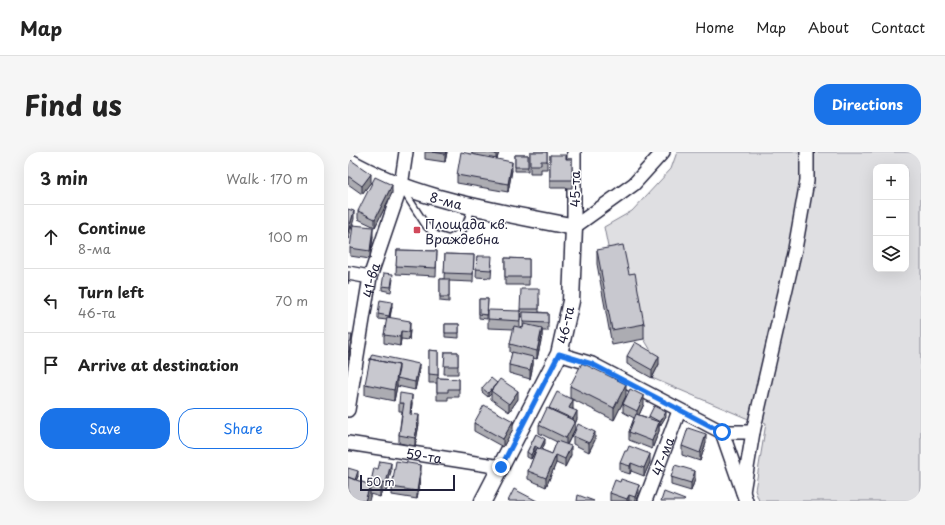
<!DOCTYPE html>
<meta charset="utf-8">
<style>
:root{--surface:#fff;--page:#f6f6f6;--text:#222;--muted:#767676;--line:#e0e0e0;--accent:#1a73e8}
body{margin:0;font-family:"Playpen Sans",sans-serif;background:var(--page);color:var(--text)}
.controls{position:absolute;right:12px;top:12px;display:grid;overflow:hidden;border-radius:8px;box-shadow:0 4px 16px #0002}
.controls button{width:36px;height:36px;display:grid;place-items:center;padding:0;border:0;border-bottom:1px solid var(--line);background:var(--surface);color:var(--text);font:20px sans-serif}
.scale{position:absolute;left:12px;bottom:10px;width:95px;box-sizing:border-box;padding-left:4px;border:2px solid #22223b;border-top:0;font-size:11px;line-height:14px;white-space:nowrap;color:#22223b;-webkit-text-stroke:3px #fff;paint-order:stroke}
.stop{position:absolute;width:12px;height:12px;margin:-9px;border:3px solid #1a73e8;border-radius:50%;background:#fff}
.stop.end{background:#1a73e8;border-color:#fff;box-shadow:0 1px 4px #0008}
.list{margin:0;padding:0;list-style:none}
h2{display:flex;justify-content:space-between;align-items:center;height:52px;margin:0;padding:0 16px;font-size:17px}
h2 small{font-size:13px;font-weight:400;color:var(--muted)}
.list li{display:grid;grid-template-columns:26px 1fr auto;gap:12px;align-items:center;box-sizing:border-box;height:64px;padding:0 16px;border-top:1px solid var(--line)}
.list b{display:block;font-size:15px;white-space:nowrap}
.list p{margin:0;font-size:13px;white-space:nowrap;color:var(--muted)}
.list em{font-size:13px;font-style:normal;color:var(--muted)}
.actions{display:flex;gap:8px;padding:12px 16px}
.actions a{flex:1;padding:9px 0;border:1px solid var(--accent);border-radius:16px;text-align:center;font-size:14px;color:var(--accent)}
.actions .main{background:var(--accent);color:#fff}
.icon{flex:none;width:22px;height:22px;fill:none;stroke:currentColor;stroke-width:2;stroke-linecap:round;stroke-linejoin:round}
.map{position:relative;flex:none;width:573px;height:349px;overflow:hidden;border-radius:16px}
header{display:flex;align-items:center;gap:24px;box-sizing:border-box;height:56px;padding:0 20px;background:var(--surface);border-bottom:1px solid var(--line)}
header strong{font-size:19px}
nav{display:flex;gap:22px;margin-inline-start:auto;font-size:14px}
.intro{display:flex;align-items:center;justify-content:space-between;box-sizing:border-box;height:96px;padding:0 24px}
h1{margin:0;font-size:28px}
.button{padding:10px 18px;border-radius:16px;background:var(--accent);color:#fff;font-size:14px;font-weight:700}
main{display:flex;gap:24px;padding:0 24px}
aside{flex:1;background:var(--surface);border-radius:16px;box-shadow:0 4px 16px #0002}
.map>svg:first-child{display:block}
.green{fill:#dfdfe2;stroke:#80808e;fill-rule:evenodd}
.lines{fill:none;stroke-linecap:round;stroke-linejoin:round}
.service-casing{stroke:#22223b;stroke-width:9}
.minor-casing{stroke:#22223b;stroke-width:16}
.tertiary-casing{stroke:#22223b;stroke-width:19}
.service{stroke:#fff;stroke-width:6}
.minor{stroke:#fff;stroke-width:13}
.tertiary{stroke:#fff;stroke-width:16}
.wall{fill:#acacb2;stroke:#22223b}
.shaded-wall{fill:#8c8c91;stroke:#22223b}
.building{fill:#c8c8cf;stroke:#22223b}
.route{stroke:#1a73e8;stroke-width:5}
.poi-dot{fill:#d1495b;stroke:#fff;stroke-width:1.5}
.labels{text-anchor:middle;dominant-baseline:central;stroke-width:3;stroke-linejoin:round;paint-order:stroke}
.street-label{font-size:13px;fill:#22223b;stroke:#fff}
.poi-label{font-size:13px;fill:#22223b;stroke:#fff;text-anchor:start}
</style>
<header>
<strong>Map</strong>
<nav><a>Home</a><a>Map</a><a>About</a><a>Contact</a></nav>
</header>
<div class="intro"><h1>Find us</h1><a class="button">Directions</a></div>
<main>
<aside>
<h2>3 min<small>Walk · 170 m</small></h2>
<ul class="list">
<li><svg class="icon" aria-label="ahead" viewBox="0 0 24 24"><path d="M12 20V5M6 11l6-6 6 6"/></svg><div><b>Continue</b><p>8-ма</p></div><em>100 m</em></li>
<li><svg class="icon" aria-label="left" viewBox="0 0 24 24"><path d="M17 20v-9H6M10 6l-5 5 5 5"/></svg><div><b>Turn left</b><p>46-та</p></div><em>70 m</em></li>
<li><svg class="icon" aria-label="arrive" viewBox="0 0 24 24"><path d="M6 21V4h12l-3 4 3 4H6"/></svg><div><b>Arrive at destination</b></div></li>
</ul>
<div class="actions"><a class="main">Save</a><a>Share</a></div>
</aside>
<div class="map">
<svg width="573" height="349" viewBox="0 0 573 349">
<rect width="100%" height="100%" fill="#fff"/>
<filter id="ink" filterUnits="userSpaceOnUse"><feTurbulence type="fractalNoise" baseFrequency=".025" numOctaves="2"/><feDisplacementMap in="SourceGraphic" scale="8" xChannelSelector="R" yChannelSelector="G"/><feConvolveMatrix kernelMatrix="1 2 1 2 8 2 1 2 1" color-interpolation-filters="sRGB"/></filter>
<g filter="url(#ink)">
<!-- green -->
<path class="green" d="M329,0H573V349H411L407,338L418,271L398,266L304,226L311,212L296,187L287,135L263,110L256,75L284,59L323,17ZM528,15H558V117H528Z"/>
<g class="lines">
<!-- service casing -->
<g class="service-casing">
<path id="service" d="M55,38L79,75L88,83L101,87C118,79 119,73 123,56"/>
</g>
<!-- minor casing -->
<g class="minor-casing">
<g id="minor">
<path d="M226,75L286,32L315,0"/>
<path d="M226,75V0"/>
<path d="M0,121L22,125"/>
<path d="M211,202L244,212L374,280L398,349"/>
<path id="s1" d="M0,258L22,125L53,34L58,0"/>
<path d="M374,280H405"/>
<path id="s2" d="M0,291L153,315"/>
<path d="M395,340L405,280L447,97L459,29V0"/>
<path id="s3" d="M297,349L331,259"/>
</g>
</g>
<!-- tertiary casing -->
<g class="tertiary-casing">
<g id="tertiary">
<path id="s4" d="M0,9C69,49 149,59 226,75L223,149L211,202L135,349"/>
</g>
</g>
<!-- service -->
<use href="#service" class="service"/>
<!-- minor -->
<use href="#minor" class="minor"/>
<!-- tertiary -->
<use href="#tertiary" class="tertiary"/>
</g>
<!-- wall -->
<path class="wall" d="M77,0H99L97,10L77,7Z
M124,0H151L149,7L164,18L160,40L109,31V23L124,2Z
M182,0H199V17H193V21H182Z
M167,3H180V19H167Z
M202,3L218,7H224V36H202Z
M0,6L23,30L14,42L0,32Z
M44,41L27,75L10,67V59Z
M25,84L22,107L2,104V96Z
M49,98L89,99L88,124L48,122Z
M249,98L281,122L296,172V187L264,193L249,112Z
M97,102L126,103L125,130L101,129V150L92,149V127H96Z
M129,104L144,112L143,126L128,125Z
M157,106L181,107V133H157Z
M45,127L43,140L34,138V134Z
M191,146V160L200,161V179H194V184L189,207L185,206V213L182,227L161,221V213L164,201L162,200V192L166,177L140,176V167L172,159V175L175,176V165H172V157Z
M131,147H140L139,167L131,166Z
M44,154L42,166L62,178L61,188L53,187L52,194L36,191V183L39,168L30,167V162Z
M97,172H111V186L97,185Z
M0,183L4,191L1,208H0Z
M81,198L90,199V226L111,227V245H100V248H89V231H81Z
M97,200H110V222H96Z
M279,204L311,212L304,226L279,212Z
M71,220L67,238L49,234L46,249L17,243V232Z
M149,231L170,247L161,260L143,247V242L140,245L134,240V236Z
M222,234L278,244L266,268L222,246Z
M51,251H64L63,262L71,272L67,294L51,291V283L54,259H51Z
M275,252H296L291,263L301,266V264H318L312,274H311V279L304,297L281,288V280L286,266L275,260Z
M201,256H225V257L229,267L227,272V277L219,293L223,303L217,315L208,311L198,335L180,327V319L188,299H187L183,307L179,305V300L188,282L197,291L194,298L204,302L209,290L191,281V273L201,257Z
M126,271L165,277L155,295L126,279Z
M225,284L247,288L241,300L225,292Z
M358,291L352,309L334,303V294Z
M302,310L296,324L283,319L282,322L272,319V311Z
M43,319L38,340L34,339L32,345L22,342V345L0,349L10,324L8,328L22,333Z
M73,321L69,347L44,343V335Z
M323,325L347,327L343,339L323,333Z
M272,330L291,342L289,349H262V341Z"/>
<!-- shaded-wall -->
<path class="shaded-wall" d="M98,0H99L97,10V2Z
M149,0H151L148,10V2Z
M164,10V18L160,40V32Z
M23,22V30L14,42V34Z
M44,33V41L27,75V67Z
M6,59V67L0,88V80Z
M25,75V84L22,107V99Z
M1,119V127L0,132V124Z
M44,150V154L41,168V164Z
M62,169V178L61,188V180Z
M194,176V184L189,207V199Z
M53,179V187L52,194V185Z
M4,183V191L1,208V200Z
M311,204V212L304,226V218Z
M185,205V213L182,227V218Z
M71,212V220L67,238V230Z
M51,213V226H49V234L46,249V238Z
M149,231L143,239V242L140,245V241Z
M278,232V244L266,268V256Z
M170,239V247L161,260V252Z
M64,243V251L62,270V262Z
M296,244V252L289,267V259Z
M225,248V256L221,264V256Z
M229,259V267L227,272V277L218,294V286L225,272V267Z
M318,260V264L312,274V270Z
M71,263V272L67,294V286Z
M165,269V277L155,295V287Z
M311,270V279L304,297V289Z
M247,280V288L241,300V291Z
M358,282V291L352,309V301Z
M197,287V291L192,301V297Z
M187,294V299L183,307V303Z
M223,294V303L217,315V307Z
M302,302V310L296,324V316Z
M208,303V311L198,335V326Z
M43,311V319L38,340V331Z
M283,311V319L282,322V314Z
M73,313V321L69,347V339Z
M10,319V324L6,334V329Z
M347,319V327L343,339V331Z
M34,330V339L32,345V336Z
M22,333V345L21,349H17Z
M291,333V342L289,349H287V345Z
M281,343V349H279V347Z"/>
<!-- building -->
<path class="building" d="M84,0H98L97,2Z
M113,0L164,10L160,32L109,23Z
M139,0H149L148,2Z
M182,0H199V9H193V13H182Z
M167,3H180V15H167Z
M202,3H218V7H224V28H202Z
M0,6L23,22L14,34L0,24Z
M27,25L44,33L27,67L10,59Z
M0,57L6,59L0,80Z
M5,73L25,75L22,99L2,96Z
M275,93L281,122L287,121L296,172L264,178L249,98Z
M49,98L89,99L88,116L48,114Z
M97,102L126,103L125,122L96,121Z
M129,104H144L143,118L128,117Z
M157,106L181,107V125H157Z
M36,121L45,122L43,135L34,134Z
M92,127H101V145H92Z
M173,137H191V157H172Z
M131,147H140L139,163L131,162Z
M32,148L44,150L41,164L30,162Z
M140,158L172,159V169L140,167Z
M175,160L200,161V171L175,170Z
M39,165L62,169L61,180L53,179L52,185L36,183Z
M97,172H111V181H97Z
M176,172L194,176L189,199L162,192L166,174L175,176Z
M0,183H4L1,200H0Z
M287,190L311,204L304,218L279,204Z
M81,198L90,199V223L81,222Z
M97,200H110V214H96Z
M164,200L185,205L182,218L161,213Z
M24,202L71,212L67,230L49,226L51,217V213L22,207Z
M22,207L51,213L46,238L17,232Z
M234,211L278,232L266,256L222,234Z
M89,226L111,227V237H100V240H89Z
M143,226L149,231L140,241L134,236Z
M152,227L170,239L161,252L143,239Z
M282,237L296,244L289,259L275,252Z
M209,240L225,248L221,256L229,259L225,267L201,256Z
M52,241L64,243L62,262L71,263L67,286L51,283L56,251H51Z
M136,253L165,269L155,287L126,271Z
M306,254L318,260L312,270L301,264Z
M199,256L227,269L218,286L191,273Z
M288,262L311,270L304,289L281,280Z
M230,272L247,280L241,291L225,284Z
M340,276L358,282L352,301L334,294Z
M188,282L197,287L192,297L187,294L183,303L179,300Z
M209,289L223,294L217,307L208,303L198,326L180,319L189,296L204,302Z
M281,294L302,302L296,316L283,311L282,314L272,311L277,299H279Z
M32,309L43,311L38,331L34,330L32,336L22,334L26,316L30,317Z
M48,309L73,313L69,339L44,335Z
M327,313L347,319L343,331L323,325Z
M0,316L10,319L7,328L0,325Z
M0,325L22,333L17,349H0Z
M273,327L291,333L287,345L281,343L279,347L262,341L267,328L272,330Z
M166,337L189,349H160Z
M316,340L337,348L336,349H313Z
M230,343L246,349H229Z"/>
</g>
<g class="lines" filter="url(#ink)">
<!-- route -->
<path class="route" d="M153,315L211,202L244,212L374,280"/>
</g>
<!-- markers -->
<rect class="poi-dot" x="65" y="74" width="8" height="8" rx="2"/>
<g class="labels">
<!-- street labels -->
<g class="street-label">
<text transform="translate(226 37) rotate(-90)">45-та</text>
<text stroke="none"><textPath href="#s4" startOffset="106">8-ма</textPath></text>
<text stroke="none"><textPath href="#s1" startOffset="132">41-ва</textPath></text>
<text transform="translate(217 173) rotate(-78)">46-та</text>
<text stroke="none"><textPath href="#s2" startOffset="77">59-та</textPath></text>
<text stroke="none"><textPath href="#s3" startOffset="48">47-ма</textPath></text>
</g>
<!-- poi labels -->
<g class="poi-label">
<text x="77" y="71">Площада кв.<tspan x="77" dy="15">Враждебна</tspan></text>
</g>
</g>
</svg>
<div class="controls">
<button>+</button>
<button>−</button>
<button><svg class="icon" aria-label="layers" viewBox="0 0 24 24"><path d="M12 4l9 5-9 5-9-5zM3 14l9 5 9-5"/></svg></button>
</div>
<div class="scale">50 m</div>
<div class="stop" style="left:374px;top:280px"></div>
<div class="stop end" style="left:153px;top:315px"></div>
</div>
</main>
